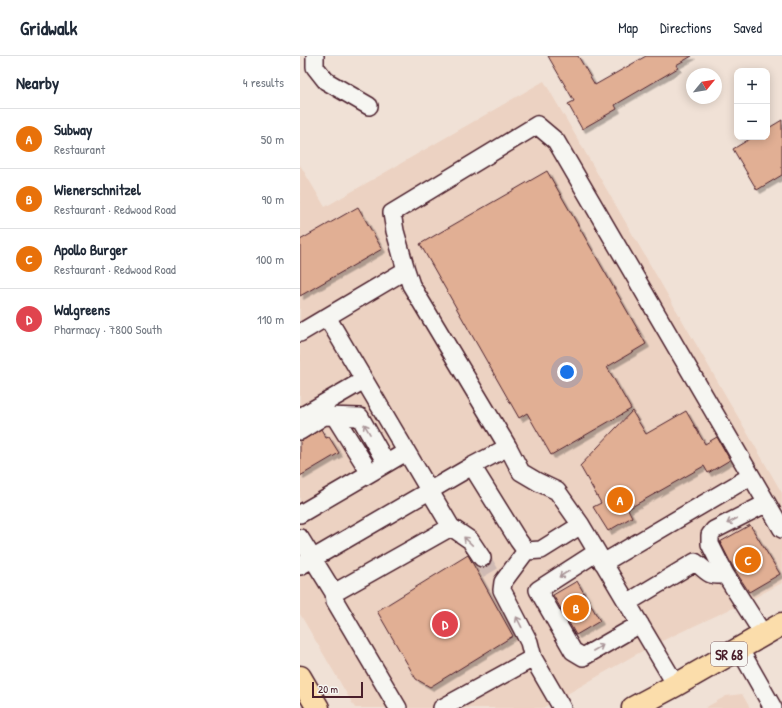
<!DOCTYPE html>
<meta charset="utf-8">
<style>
:root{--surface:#fff;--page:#f2f2f3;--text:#1f2937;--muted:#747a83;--line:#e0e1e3;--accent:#4a1f2b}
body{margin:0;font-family:"Patrick Hand",sans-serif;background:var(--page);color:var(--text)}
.controls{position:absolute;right:12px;top:12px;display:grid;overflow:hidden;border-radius:8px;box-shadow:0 2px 10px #0003}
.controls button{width:36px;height:36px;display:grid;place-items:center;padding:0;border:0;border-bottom:1px solid var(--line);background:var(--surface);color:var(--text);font:20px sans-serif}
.compass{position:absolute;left:386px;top:12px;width:36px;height:36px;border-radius:50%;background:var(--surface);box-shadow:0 2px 10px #0003;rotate:60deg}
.scale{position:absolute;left:12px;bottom:10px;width:51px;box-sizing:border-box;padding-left:4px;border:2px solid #4a1f2b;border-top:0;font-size:11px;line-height:14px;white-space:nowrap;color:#4a1f2b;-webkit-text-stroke:3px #f6f6f2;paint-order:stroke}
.you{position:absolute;left:267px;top:316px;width:14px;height:14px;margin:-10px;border:3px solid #fff;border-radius:50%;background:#1a73e8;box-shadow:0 0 0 6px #1a73e833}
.badge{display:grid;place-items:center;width:26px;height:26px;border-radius:50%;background:var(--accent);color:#fff;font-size:13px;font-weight:700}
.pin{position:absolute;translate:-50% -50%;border:2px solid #fff;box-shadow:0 1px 4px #0006}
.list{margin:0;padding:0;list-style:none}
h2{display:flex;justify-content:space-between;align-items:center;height:52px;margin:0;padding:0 16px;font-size:17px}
h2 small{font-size:13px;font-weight:400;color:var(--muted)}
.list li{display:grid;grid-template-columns:26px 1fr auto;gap:12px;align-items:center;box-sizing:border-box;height:60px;padding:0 16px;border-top:1px solid var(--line)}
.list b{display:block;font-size:15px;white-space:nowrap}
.list p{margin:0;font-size:13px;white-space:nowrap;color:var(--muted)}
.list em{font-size:13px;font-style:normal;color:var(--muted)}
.map{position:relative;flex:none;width:482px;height:652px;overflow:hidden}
header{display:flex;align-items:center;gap:24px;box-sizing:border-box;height:56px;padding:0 20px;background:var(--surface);border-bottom:1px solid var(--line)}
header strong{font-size:19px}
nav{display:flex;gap:22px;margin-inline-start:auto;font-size:14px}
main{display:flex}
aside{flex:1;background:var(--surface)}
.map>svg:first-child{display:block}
.built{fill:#ecd2c2}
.building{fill:#e1af94;stroke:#4a1f2b;filter:url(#shadow)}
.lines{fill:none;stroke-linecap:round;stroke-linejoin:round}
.minor-tunnel{stroke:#cfbab4;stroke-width:17;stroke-dasharray:17 8;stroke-linecap:butt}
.minor-casing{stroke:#4a1f2b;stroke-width:20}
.major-casing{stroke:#4a1f2b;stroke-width:25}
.minor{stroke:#f6f6f2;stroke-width:17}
.major{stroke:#fbddab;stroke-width:22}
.oneway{stroke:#a99598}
.labels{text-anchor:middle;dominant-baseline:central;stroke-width:3;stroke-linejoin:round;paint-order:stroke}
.shield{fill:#f6f6f2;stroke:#7e6067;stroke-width:1}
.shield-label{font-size:14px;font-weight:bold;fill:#4a1f2b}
</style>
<header>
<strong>Gridwalk</strong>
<nav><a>Map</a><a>Directions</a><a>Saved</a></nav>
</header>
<main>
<aside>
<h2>Nearby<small>4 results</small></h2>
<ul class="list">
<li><span class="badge" style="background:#e8710a">A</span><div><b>Subway</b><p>Restaurant</p></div><em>50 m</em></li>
<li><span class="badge" style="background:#e8710a">B</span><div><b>Wienerschnitzel</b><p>Restaurant · Redwood Road</p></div><em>90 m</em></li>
<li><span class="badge" style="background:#e8710a">C</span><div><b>Apollo Burger</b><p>Restaurant · Redwood Road</p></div><em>100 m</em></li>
<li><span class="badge" style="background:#e0444e">D</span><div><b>Walgreens</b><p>Pharmacy · 7800 South</p></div><em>110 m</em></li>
</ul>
</aside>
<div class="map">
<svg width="482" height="652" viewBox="0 0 482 652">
<defs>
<filter id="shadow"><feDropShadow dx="3.5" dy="3.5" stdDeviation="0" flood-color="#0004"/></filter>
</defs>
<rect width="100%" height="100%" fill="#f0e1d6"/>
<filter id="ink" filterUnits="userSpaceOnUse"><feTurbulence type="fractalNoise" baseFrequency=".025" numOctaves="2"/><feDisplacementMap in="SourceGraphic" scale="8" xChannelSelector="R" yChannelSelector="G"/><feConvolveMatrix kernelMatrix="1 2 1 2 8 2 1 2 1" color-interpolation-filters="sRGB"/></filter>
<g filter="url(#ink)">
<!-- built -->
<path class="built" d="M244,25L482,437V527L450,544L368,582L333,600L243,652H55L0,558V109L25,151Z
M442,638L450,652H405L426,640Z"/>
<!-- building -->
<path class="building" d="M248,0H278L295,29L346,0H392L376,9L378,12L315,49L317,53L282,73L268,48L274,45Z
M482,64V119L457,134L433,93L453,81H467V73Z
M247,115L346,288L307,311L331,353L251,399L227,357L219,362L120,188Z
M58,151L82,193L0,240V184Z
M332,355L346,378L386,355L405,388L417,381L430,404L408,417L404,410L328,453L332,461L308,475L293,451L301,447L280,410Z
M21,373L26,382L29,381L39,397L0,420V385L5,383Z
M450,469L480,518L449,536L434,513L420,486Z
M168,499L213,580L130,631L116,623L77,555Z
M277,525L300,565L276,579L253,539Z"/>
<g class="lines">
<!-- minor-tunnel -->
<path class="minor-tunnel" d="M182,502L193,521"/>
<!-- minor casing -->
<g class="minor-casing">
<path id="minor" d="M15,0V11L26,25L69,50
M106,214L95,175L92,157L237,69L256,85L482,473
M27,261L151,471L34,537L35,545L98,652
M0,277L106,214L111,229L208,391L172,410
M2,360L64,324
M35,361L70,417
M0,375L24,360L60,361L86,407
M208,391L221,416L238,426L257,435L281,469
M0,458L106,396
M151,471L170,484L182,502
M0,482L34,537
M226,495L203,526L202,534L229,586L233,602L262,652
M297,496L238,534L273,595L283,601L340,568
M303,507L451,420
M0,510L172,410L218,484L226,495L241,494L281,469L376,629
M327,547L395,506C407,514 408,522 425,518
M463,578L425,518L410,488V479L414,474L467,447
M439,592L473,652
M142,652L233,602"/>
</g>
<!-- major casing -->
<g class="major-casing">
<path id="major" d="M0,621L18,652
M333,652L376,629L482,568"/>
</g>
<!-- minor -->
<use href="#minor" class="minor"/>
<!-- major -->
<use href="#major" class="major"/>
</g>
<!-- one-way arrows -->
<defs><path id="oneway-shaft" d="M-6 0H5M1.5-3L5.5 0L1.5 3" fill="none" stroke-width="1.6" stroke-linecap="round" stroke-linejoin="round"/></defs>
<g class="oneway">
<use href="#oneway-shaft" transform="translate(67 373) rotate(-120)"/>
<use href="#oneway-shaft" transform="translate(432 465) rotate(152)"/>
<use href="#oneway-shaft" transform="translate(168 485) rotate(-136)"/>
<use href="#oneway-shaft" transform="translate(264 518) rotate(147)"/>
<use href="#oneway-shaft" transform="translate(219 566) rotate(-117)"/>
<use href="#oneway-shaft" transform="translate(298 592) rotate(-30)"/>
</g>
</g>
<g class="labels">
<!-- shield labels -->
<rect class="shield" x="411" y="586" width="36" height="24" rx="3"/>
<g class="shield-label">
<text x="429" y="598">SR 68</text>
</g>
</g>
</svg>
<div class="controls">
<button>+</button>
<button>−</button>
</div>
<svg class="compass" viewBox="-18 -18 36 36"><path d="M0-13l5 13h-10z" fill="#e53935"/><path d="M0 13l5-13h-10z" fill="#747a83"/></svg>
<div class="scale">20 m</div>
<div class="you"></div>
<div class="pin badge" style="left:320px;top:444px;background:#e8710a">A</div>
<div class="pin badge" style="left:276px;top:552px;background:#e8710a">B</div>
<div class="pin badge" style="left:448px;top:504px;background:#e8710a">C</div>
<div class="pin badge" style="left:145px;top:568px;background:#e0444e">D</div>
</div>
</main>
